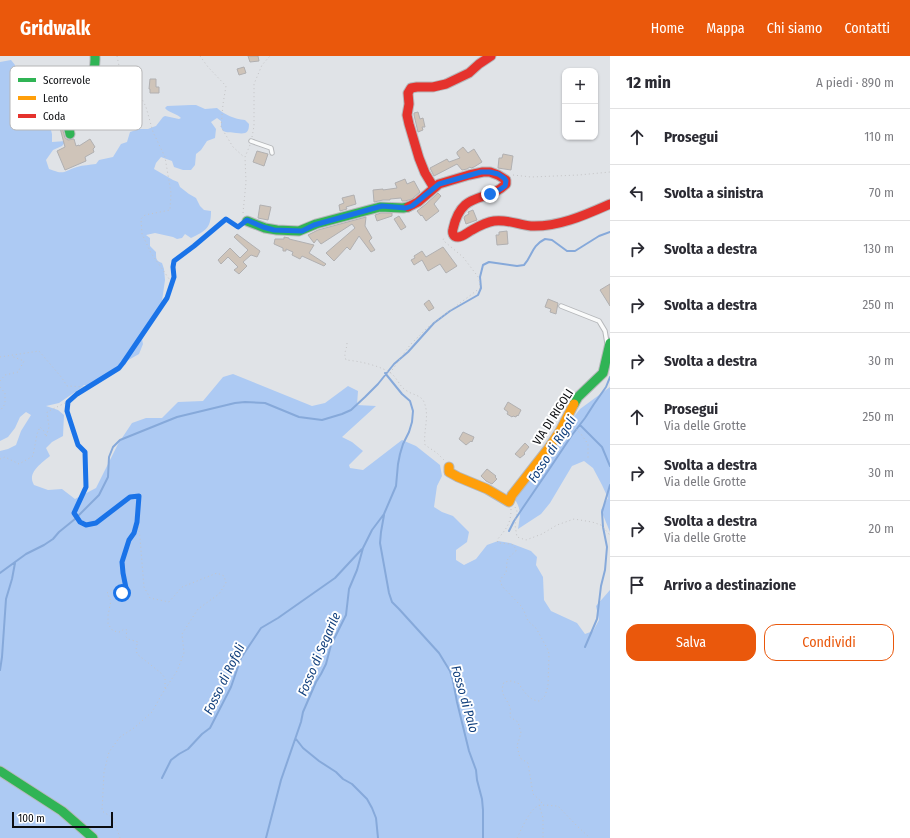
<!DOCTYPE html>
<html lang="it">
<meta charset="utf-8">
<style>
:root{--surface:#fff;--page:#f2f2f3;--text:#2b2b33;--muted:#7c7c81;--line:#e1e1e2;--accent:#ea580c}
body{margin:0;font-family:"Fira Sans Condensed",sans-serif;background:var(--page);color:var(--text)}
.controls{position:absolute;right:12px;top:12px;display:grid;overflow:hidden;border-radius:8px;box-shadow:0 1px 3px #0004}
.controls button{width:36px;height:36px;display:grid;place-items:center;padding:0;border:0;border-bottom:1px solid var(--line);background:var(--surface);color:var(--text);font:20px sans-serif}
.scale{position:absolute;left:12px;bottom:10px;width:101px;box-sizing:border-box;padding-left:4px;border:2px solid #0b0d10;border-top:0;font-size:11px;line-height:14px;white-space:nowrap;color:#0b0d10;-webkit-text-stroke:3px #fff;paint-order:stroke}
.stop{position:absolute;width:12px;height:12px;margin:-9px;border:3px solid #1a73e8;border-radius:50%;background:#fff}
.stop.end{background:#1a73e8;border-color:#fff;box-shadow:0 1px 4px #0008}
.list{margin:0;padding:0;list-style:none}
h2{display:flex;justify-content:space-between;align-items:center;height:52px;margin:0;padding:0 16px;font-size:17px}
h2 small{font-size:13px;font-weight:400;color:var(--muted)}
.list li{display:grid;grid-template-columns:26px 1fr auto;gap:12px;align-items:center;box-sizing:border-box;height:56px;padding:0 16px;border-top:1px solid var(--line)}
.list b{display:block;font-size:15px;white-space:nowrap}
.list p{margin:0;font-size:13px;white-space:nowrap;color:var(--muted)}
.list em{font-size:13px;font-style:normal;color:var(--muted)}
.actions{display:flex;gap:8px;padding:12px 16px}
.actions a{flex:1;padding:9px 0;border:1px solid var(--accent);border-radius:12px;text-align:center;font-size:14px;color:var(--accent)}
.actions .main{background:var(--accent);color:#fff}
.icon{flex:none;width:22px;height:22px;fill:none;stroke:currentColor;stroke-width:2;stroke-linecap:round;stroke-linejoin:round}
.map{position:relative;flex:none;width:610px;height:782px;overflow:hidden}
header{display:flex;align-items:center;gap:24px;box-sizing:border-box;height:56px;padding:0 20px;background:var(--accent);color:#fff}
header strong{font-size:19px}
nav{display:flex;gap:22px;margin-inline-start:auto;font-size:14px}
main{display:flex}
aside{flex:1;background:var(--surface)}
.map>svg:first-child{display:block}
.forest{fill:#adcaf3}
.lines{fill:none;stroke-linecap:round;stroke-linejoin:round}
.stream{stroke:#86a9da;stroke-width:2}
.building{fill:#cfc4b9;stroke:#b1b0b1}
.lane-casing{stroke:#b6b8bb;stroke-width:5.5}
.fast-casing{stroke:#b6b8bb;stroke-width:11}
.slow-casing{stroke:#b6b8bb;stroke-width:11}
.jam-casing{stroke:#b6b8bb;stroke-width:11}
.path{stroke:#c4c4c6;stroke-width:1;stroke-dasharray:1 3;stroke-linecap:butt}
.lane{stroke:#fafbfb;stroke-width:3.5}
.fast{stroke:#30b455;stroke-width:9}
.slow{stroke:#ff9f0a;stroke-width:9}
.jam{stroke:#e5322d;stroke-width:9}
.route{stroke:#1a73e8;stroke-width:5}
.labels{text-anchor:middle;dominant-baseline:central;stroke-width:4;stroke-linejoin:round;paint-order:stroke}
.street-label{font-size:12px;fill:#0b0d10;stroke:#fff}
.water-label{font-size:13px;font-style:italic;fill:#103f7d;stroke:#fff}
.key{fill:#fff;stroke:#b6b6b7;stroke-width:1}
.key-label{font-size:11px;fill:#0b0d10}
</style>
<header>
<strong>Gridwalk</strong>
<nav><a>Home</a><a>Mappa</a><a>Chi siamo</a><a>Contatti</a></nav>
</header>
<main>
<div class="map">
<svg width="610" height="782" viewBox="0 0 610 782">
<rect width="100%" height="100%" fill="#e0e3e7"/>
<!-- forest -->
<path class="forest" d="M11,4L15,9L14,18L27,38L30,37L37,40L43,46L50,45L56,51L48,58L38,60V64H46L49,66L52,78V86L66,85L62,90L53,94L46,104L49,113C65,119 62,116 77,111C83,109 90,109 96,108L99,104L113,101L121,88L127,86L130,76L139,73H148L153,71L156,70L163,61L165,60L179,63L181,62C176,57 169,57 165,52L167,50L191,49H196L205,53L217,52C225,59 234,63 245,64L249,68C249,78 245,78 236,77C231,76 227,77 223,75L221,71V65L217,62L211,66L216,73L215,82L207,85L201,94L196,98L195,109L191,114H183L174,111L172,105L161,101L156,107L154,113L173,124L178,126L180,131L189,138L196,142L200,150L204,154L211,155C211,172 206,175 191,182L185,178L182,182L177,183L173,181L155,177L146,179L150,182V190L156,196C156,203 156,205 162,207L164,213L165,224L161,252L142,283L143,288L139,298L116,311L99,324L89,330L84,329L81,332L59,347L46,350L58,354L64,359L63,380L52,386L46,392L50,400C44,405 31,414 32,423C32,425 33,427 34,429L48,434L62,433L75,443L96,432L118,388L132,367L146,362H162L178,346L203,345L223,321L233,318L312,350L325,347L348,330L358,335L357,349L376,350L342,381L352,386L363,395L349,409L350,412L363,414L402,384L416,390L440,409L442,420L437,430L434,451L442,456L453,460L469,476L467,486L456,494V504L464,509L476,503L487,489L498,485L510,487L531,495L537,501L536,509L543,521L544,544L551,555L577,567L585,578L593,575L599,564L596,550L610,534V782H96L0,712V395L8,393L16,389L21,375L31,359L26,356L20,361L15,372L8,381L0,385V6Z
M610,331V476L601,454L608,442L602,429L593,412L584,405L572,410L550,447L541,458L518,473C520,459 522,454 514,442L548,400L555,399L557,391V386L567,369L580,353Z
M0,718L21,731L90,782H0Z"/>
<g class="lines">
<!-- stream -->
<path class="stream" d="M580,369L602,391L610,410
M384,459L381,476L380,487L389,537L392,546L399,553L439,597L450,615L453,625L457,646L469,695L476,714L477,724L482,743L483,754V782
M509,475L514,465L522,453L550,412L572,379L585,362L594,348L606,331L610,321
M0,517L26,498L44,489L53,483L59,476L75,463L99,439L108,421L109,401L113,391L120,384L177,361L235,347L245,346L265,347L299,361L322,364L342,358L351,354L365,341L378,328L394,308L408,296L434,267L450,255L478,239L481,232L480,221L483,209L489,206L517,210L524,209C533,199 531,190 545,183L552,184L567,195H575L599,180L610,176
M585,591L597,563L601,530L605,514L607,491L603,471L602,456L610,429
M0,614L2,601L6,543L12,523L15,507
M296,683L303,692L319,705L336,716L343,723L352,728L367,743L372,752L376,762L378,782
M162,722L171,704L179,698L188,693L202,678L210,672L231,631L241,602L261,572L278,562L335,522L362,493
M266,782L281,724L301,666L303,656L316,626L321,618L326,608L331,589L346,559L349,533L357,514L363,492L372,474L384,458L396,430L398,408L400,398L403,388L409,376L412,366L413,355L410,345L402,338L385,317"/>
</g>
<!-- building -->
<path class="building" d="M248,0H258L259,5L250,6Z
M244,11L246,17L239,19L237,13Z
M150,23H156V31H159V37H150V33H149Z
M418,56L420,63L423,62L425,71H422L423,74L418,76L414,59V57Z
M62,71L65,82L68,84L74,83L76,90L79,89V90L90,83L95,91L93,93L94,96L85,101L86,105L65,114L57,95L65,91L60,72Z
M463,91L468,97L474,93L482,106L474,111L471,112L470,111L467,113L462,114L457,108L434,120L430,112L447,103L449,106L460,102L457,98V96Z
M257,95L268,98L264,110L253,106Z
M503,98L513,100L511,114L498,112L499,102H502Z
M405,123L407,128L414,125L420,136L412,143L405,145H402L401,142L390,143V144H383L374,146L373,134L383,133V134L397,132L395,127Z
M438,137L441,140L434,148L439,155L426,165L422,159L421,160L417,155L426,148Z
M354,139L356,148L346,151L347,153L340,155L339,149L344,147L342,142Z
M260,149L271,151L268,164L258,162Z
M473,154L477,164L466,168L464,162L465,160L469,158L468,156Z
M381,157H392V160L377,165L375,159Z
M399,160L406,171L401,174L394,163Z
M366,161L365,170L372,182L369,185L375,194L371,196L359,180L350,194L347,191L334,205L326,197L355,172L352,168L321,188L317,183L314,187L308,179L318,174Z
M507,175L508,188L497,189L496,179H499V176Z
M237,178L260,195L257,201L251,199L243,206L247,210L239,218L234,214L238,211L228,201L221,208L218,204L230,192L240,202L248,194L234,181Z
M284,181L289,182V183L314,189L309,197L326,208L324,210L302,200L300,203L292,199L293,196L286,193V195H283V192L274,188L275,183H284Z
M443,191L457,210L446,217L440,208L428,215L422,204L414,209L411,204L415,202L414,200L422,195L426,201Z
M610,228V250L600,234Z
M548,243L558,247L556,258L550,256L551,253L545,251Z
M429,244L434,252L429,255L424,248Z
M508,346L521,354L518,360L517,359L516,361L513,360L512,361L507,358L508,356L504,353Z
M463,376L474,381L472,386L471,385L466,389L459,383Z
M525,387L529,391L524,397L525,398L520,402L515,398Z
M487,413L496,420L495,421L497,423L492,428L486,425L481,420Z"/>
<g class="lines">
<!-- lane casing -->
<g class="lane-casing">
<path id="lane" d="M251,85L271,92L272,97
M561,250L599,265L605,275L607,287"/>
</g>
<!-- fast casing -->
<g class="fast-casing">
<path id="fast" d="M70,78C68,67 62,55 64,43C67,27 97,34 95,0
M247,165L265,172L277,174L299,175L316,168L380,151L403,152L408,151
M574,348L578,341L603,317L610,287
M0,715L62,755L93,782"/>
</g>
<!-- slow casing -->
<g class="slow-casing">
<path id="slow" d="M449,411V416L458,421L487,433L509,446L512,439L548,393L560,375L574,348"/>
</g>
<!-- jam casing -->
<g class="jam-casing">
<path id="jam" d="M434,132L425,117L419,102L409,68L407,59L409,48L408,37L411,32L417,31H433L446,28L469,17L479,8L491,0
M408,151L418,146L439,128L469,119L483,116H490L498,119L506,124V128C486,148 462,133 453,173C452,177 453,181 458,181C463,181 468,176 472,174C479,170 487,166 494,165C507,163 519,169 531,170C559,171 585,159 610,148"/>
</g>
<!-- path -->
<path class="path" d="M117,0L119,10L125,19L140,39L146,51L153,76L165,101L171,137L170,154L145,159L141,163L142,178L151,197L172,227
M200,0L208,11L226,30L223,48L221,71L233,91L244,101
M252,81L254,70V28L262,9L270,0
M513,119L531,121L579,119L610,116
M243,157L246,126L245,101L250,89
M347,287C347,294 343,296 346,304C359,305 383,310 393,319C398,324 400,331 407,335C413,339 421,339 424,346C430,360 423,375 425,389L437,397L444,404
M0,301L39,295L62,322L67,330L87,331
M390,317L410,289L427,272L480,232L479,222L463,201L445,186L443,184L444,182
M0,325L5,319L18,316L24,305L11,300
M0,331L5,337V348L0,355
M573,370L581,378L588,388V402
M0,403L5,401L19,408L33,400L37,378L40,371L44,375L46,381L49,371L47,356L67,346
M515,451L517,455L515,469L517,481L526,484L542,478L557,469L574,463L592,466L601,469L609,478L610,481
M511,453C511,468 506,473 497,484L498,487L512,488L516,493V495C504,505 508,503 506,517L503,520L500,524L502,530L521,550L524,555L528,565L536,572L548,594L549,598L548,630L545,640L540,645C529,645 524,635 518,627L511,625L504,626C499,638 506,641 510,651C511,654 510,658 510,661L518,666L521,677L517,690L520,702L528,707L533,738L542,746L539,749L543,762V782
M165,632V622L161,617L137,598L136,591L138,586L128,583L126,581L127,574L124,573L120,576L113,575L108,568V559L111,545L107,537L112,534L122,537H127L122,506L129,484L134,477L137,466L139,440L130,441L96,467L86,469L80,466L74,457L86,431L85,396L78,389L67,355L68,346L77,338L119,312L123,307L167,242L174,221L173,211L174,205L194,190L226,163L237,171L240,170
M120,782L113,762L102,755L104,716L109,696L120,681L134,672L152,656L162,638L177,615L184,597L182,578L198,553L219,538L226,527L224,520L217,517L182,531L169,546L150,542L144,531L140,482L138,467
M517,782C521,774 530,753 538,750C544,748 552,750 558,750L577,770L590,782"/>
<!-- lane -->
<use href="#lane" class="lane"/>
<!-- fast -->
<use href="#fast" class="fast"/>
<!-- slow -->
<use href="#slow" class="slow"/>
<!-- jam -->
<use href="#jam" class="jam"/>
</g>
<g class="lines">
<!-- route -->
<path class="route" d="M122,537H127L123,517L122,506L129,484L134,477L137,466L139,440L130,441L96,467L86,469L80,466L74,457L86,431L85,396L78,389L67,355L68,346L77,338L119,312L123,307L167,242L174,221L173,211L174,205L194,190L226,163L238,171L247,164L263,171L274,174L302,175L314,169L382,150L406,152L412,150L439,128L481,116H490L498,118L504,122L506,125L505,130L499,134L490,138"/>
</g>
<g class="labels">
<!-- street labels -->
<g class="street-label">
<text transform="translate(553 361) rotate(-57)">VIA DI RIGOLI</text>
</g>
<!-- water labels -->
<g class="water-label">
<text transform="translate(552 393) rotate(-57)">Fosso di Rigoli</text>
<text transform="translate(319 598) rotate(-67)">Fosso di Segarile</text>
<text transform="translate(224 623) rotate(-64)">Fosso di Rofoli</text>
<text transform="translate(465 643) rotate(74)">Fosso di Palo</text>
</g>
</g>
<!-- legend -->
<rect x="10" y="10" width="132" height="64" rx="6" class="key"/>
<rect x="18" y="22" width="18" height="4" fill="#30b455"/>
<rect x="18" y="40" width="18" height="4" fill="#ff9f0a"/>
<rect x="18" y="58" width="18" height="4" fill="#e5322d"/>
<g class="key-label">
<text x="43" y="28">Scorrevole</text>
<text x="43" y="46">Lento</text>
<text x="43" y="64">Coda</text>
</g>
</svg>
<div class="controls">
<button>+</button>
<button>−</button>
</div>
<div class="scale">100 m</div>
<div class="stop" style="left:122px;top:537px"></div>
<div class="stop end" style="left:490px;top:138px"></div>
</div>
<aside>
<h2>12 min<small>A piedi · 890 m</small></h2>
<ul class="list">
<li><svg class="icon" aria-label="ahead" viewBox="0 0 24 24"><path d="M12 20V5M6 11l6-6 6 6"/></svg><div><b>Prosegui</b></div><em>110 m</em></li>
<li><svg class="icon" aria-label="left" viewBox="0 0 24 24"><path d="M17 20v-9H6M10 6l-5 5 5 5"/></svg><div><b>Svolta a sinistra</b></div><em>70 m</em></li>
<li><svg class="icon" aria-label="right" viewBox="0 0 24 24"><path d="M7 20v-9h11M14 6l5 5-5 5"/></svg><div><b>Svolta a destra</b></div><em>130 m</em></li>
<li><svg class="icon" aria-label="right" viewBox="0 0 24 24"><path d="M7 20v-9h11M14 6l5 5-5 5"/></svg><div><b>Svolta a destra</b></div><em>250 m</em></li>
<li><svg class="icon" aria-label="right" viewBox="0 0 24 24"><path d="M7 20v-9h11M14 6l5 5-5 5"/></svg><div><b>Svolta a destra</b></div><em>30 m</em></li>
<li><svg class="icon" aria-label="ahead" viewBox="0 0 24 24"><path d="M12 20V5M6 11l6-6 6 6"/></svg><div><b>Prosegui</b><p>Via delle Grotte</p></div><em>250 m</em></li>
<li><svg class="icon" aria-label="right" viewBox="0 0 24 24"><path d="M7 20v-9h11M14 6l5 5-5 5"/></svg><div><b>Svolta a destra</b><p>Via delle Grotte</p></div><em>30 m</em></li>
<li><svg class="icon" aria-label="right" viewBox="0 0 24 24"><path d="M7 20v-9h11M14 6l5 5-5 5"/></svg><div><b>Svolta a destra</b><p>Via delle Grotte</p></div><em>20 m</em></li>
<li><svg class="icon" aria-label="arrive" viewBox="0 0 24 24"><path d="M6 21V4h12l-3 4 3 4H6"/></svg><div><b>Arrivo a destinazione</b></div></li>
</ul>
<div class="actions"><a class="main">Salva</a><a>Condividi</a></div>
</aside>
</main>
